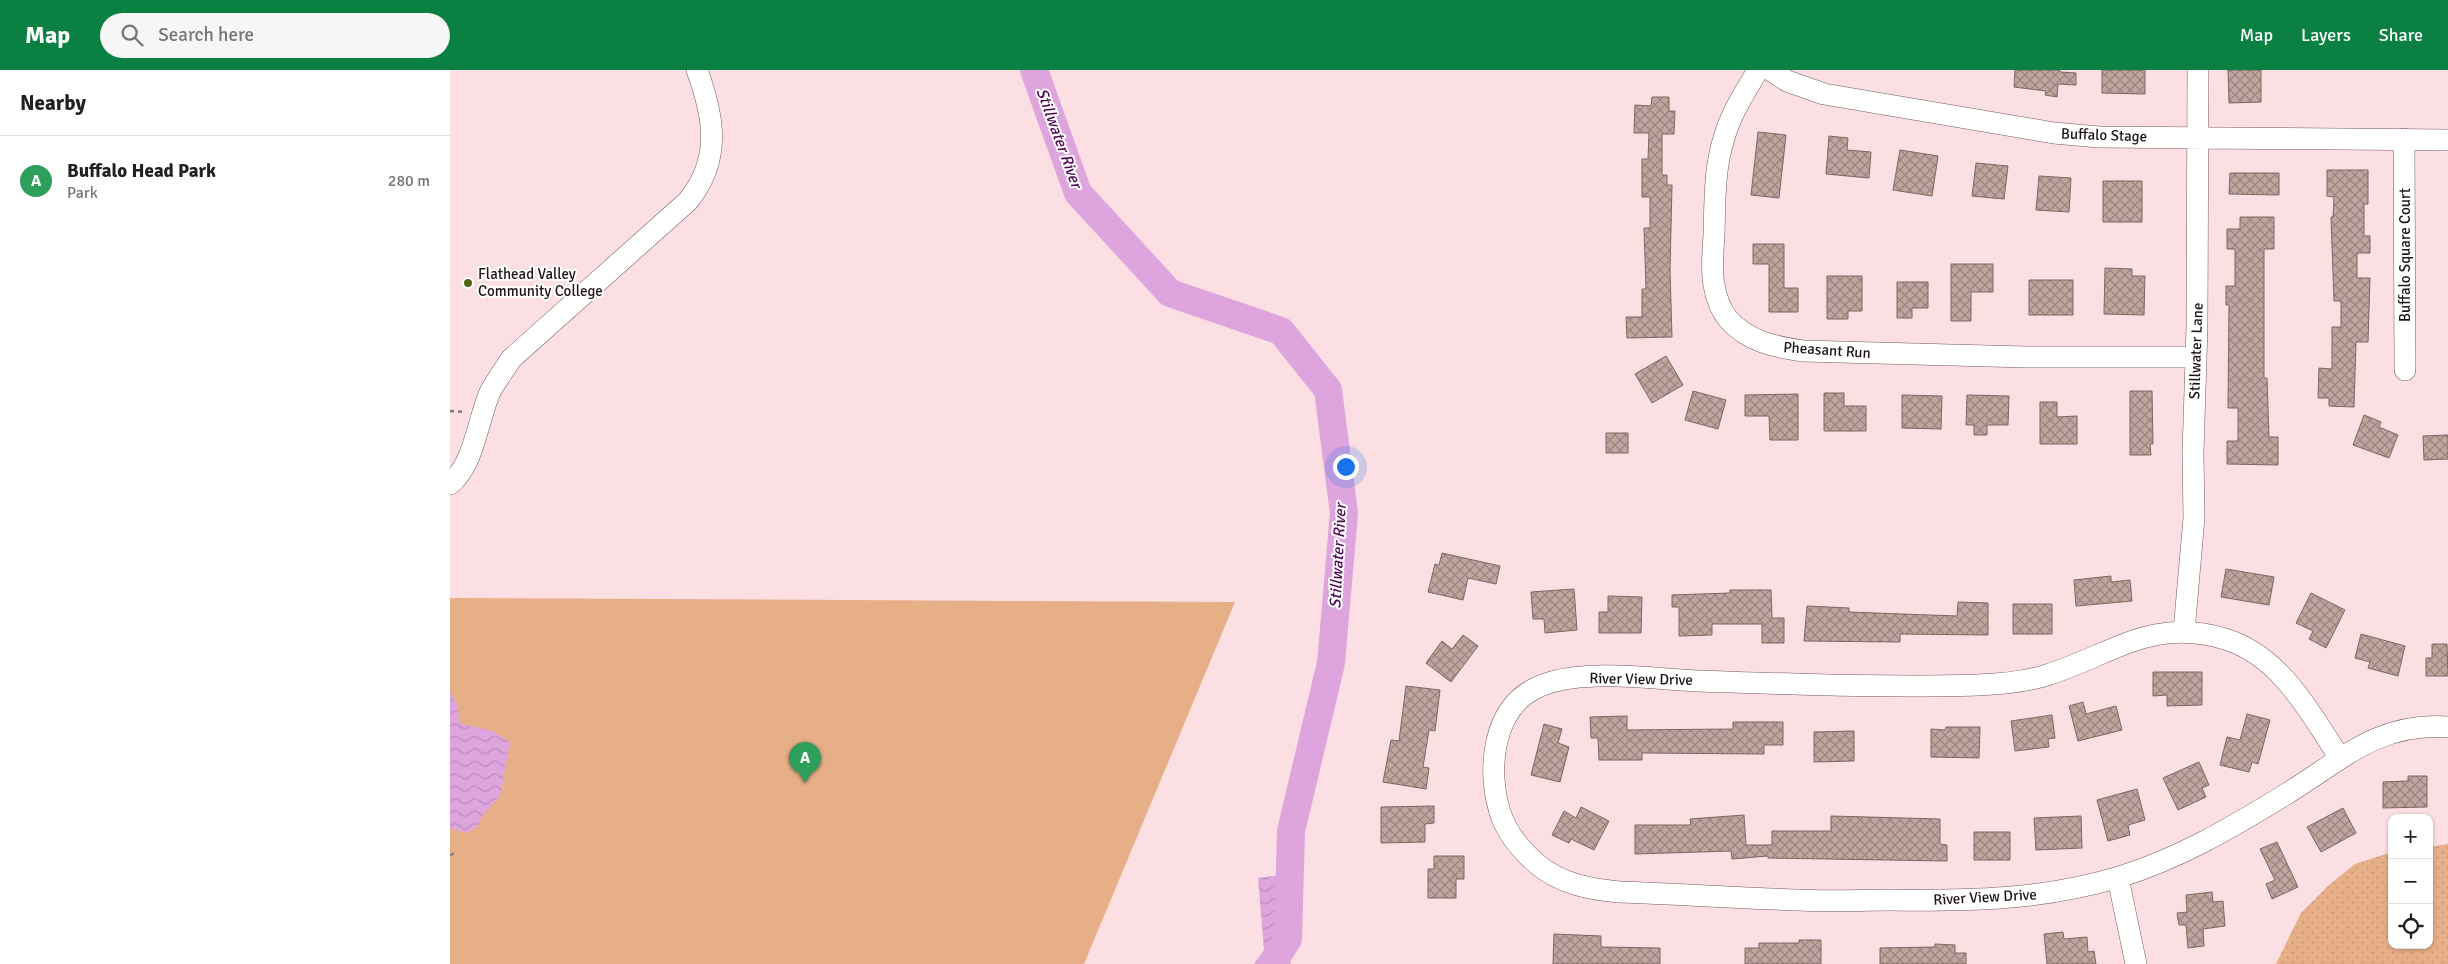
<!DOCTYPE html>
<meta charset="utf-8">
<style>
:root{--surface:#fff;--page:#f6f6f6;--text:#202124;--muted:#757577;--line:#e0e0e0;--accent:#0b8043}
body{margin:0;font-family:Signika,sans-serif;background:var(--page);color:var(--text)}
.controls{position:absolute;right:15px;bottom:15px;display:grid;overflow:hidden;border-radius:10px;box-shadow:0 1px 4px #0004}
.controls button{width:45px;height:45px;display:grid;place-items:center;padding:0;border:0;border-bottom:1px solid var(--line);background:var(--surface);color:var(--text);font:25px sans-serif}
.you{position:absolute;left:895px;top:396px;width:18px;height:18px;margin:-12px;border:4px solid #fff;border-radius:50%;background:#1a73e8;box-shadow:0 0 0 8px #1a73e833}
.badge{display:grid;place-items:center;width:32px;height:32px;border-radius:50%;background:var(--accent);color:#fff;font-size:16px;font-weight:700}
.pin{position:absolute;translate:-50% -41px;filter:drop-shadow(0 1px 2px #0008)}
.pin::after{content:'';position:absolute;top:26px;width:18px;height:15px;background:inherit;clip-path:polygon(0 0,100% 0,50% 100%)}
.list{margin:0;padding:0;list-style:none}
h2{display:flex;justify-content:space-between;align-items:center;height:65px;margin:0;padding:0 20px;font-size:21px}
h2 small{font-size:16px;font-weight:400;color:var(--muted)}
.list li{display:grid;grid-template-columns:32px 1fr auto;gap:15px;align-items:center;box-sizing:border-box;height:90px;padding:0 20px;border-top:1px solid var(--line)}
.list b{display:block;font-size:19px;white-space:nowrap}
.list p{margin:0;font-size:16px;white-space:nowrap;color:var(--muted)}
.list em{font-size:16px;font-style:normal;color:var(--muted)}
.icon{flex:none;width:28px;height:28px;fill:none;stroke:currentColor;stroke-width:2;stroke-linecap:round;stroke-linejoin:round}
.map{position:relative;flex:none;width:1998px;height:894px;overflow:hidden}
header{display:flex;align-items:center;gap:30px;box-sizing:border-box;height:70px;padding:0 25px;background:var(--accent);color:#fff}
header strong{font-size:24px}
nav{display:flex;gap:28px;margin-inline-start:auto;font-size:18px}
.search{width:350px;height:45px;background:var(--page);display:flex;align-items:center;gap:12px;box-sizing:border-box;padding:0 18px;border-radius:28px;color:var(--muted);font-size:19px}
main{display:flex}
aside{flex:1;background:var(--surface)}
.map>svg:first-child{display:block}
.grass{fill:url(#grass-dots)}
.green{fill:#e7af88}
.water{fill:url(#water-waves)}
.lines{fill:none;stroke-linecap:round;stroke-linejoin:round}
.river{stroke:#dda4de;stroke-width:28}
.building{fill:url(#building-cross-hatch);stroke:#7e6661}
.minor-casing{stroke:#725a5d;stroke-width:22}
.path{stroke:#8b787a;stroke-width:2.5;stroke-dasharray:4 4;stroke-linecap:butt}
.minor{stroke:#fff;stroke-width:21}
.poi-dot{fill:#506613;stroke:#fff;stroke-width:2}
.labels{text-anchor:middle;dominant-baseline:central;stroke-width:4;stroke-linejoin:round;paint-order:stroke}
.street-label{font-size:15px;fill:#1e1516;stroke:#fff}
.poi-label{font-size:15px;fill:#1e1516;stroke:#fff;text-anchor:start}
.water-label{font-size:16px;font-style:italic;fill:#4e0852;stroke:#fff}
</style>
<header>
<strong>Map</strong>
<div class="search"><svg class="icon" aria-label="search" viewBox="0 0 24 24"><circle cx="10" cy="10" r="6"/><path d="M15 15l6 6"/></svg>Search here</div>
<nav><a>Map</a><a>Layers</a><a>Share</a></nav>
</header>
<main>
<aside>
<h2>Nearby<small></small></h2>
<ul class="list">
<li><span class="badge" style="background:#2e9e5b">A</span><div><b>Buffalo Head Park</b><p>Park</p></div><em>280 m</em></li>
</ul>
</aside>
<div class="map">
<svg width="1998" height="894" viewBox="0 0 1998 894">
<defs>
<pattern id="grass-dots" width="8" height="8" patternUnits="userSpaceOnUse" patternTransform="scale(1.25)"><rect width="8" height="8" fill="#e7af88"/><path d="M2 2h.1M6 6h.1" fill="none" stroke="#c69675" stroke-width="1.8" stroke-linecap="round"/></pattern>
<pattern id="water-waves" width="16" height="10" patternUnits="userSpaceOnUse" patternTransform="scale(1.25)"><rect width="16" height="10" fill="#dda4de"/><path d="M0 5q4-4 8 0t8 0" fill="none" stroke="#bd8cbe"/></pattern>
<pattern id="building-cross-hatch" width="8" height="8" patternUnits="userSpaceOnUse" patternTransform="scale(1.25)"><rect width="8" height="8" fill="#bfa59f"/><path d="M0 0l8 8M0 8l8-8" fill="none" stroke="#9b8581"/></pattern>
</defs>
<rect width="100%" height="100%" fill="#fbdfe2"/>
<!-- grass -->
<path class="grass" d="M1998,774V894H1826L1851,843L1878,816L1905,794L1942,782V875H1979V777Z"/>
<!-- green -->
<path class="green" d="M0,528L785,532L634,894H0Z"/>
<!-- water -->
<path class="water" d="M0,622L8,636L9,653L42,661L60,672L50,726L32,746L27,757L16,763L0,758Z
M849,803L847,859L840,894H804L814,880L808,808Z"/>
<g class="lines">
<!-- river -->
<path class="river" d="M584,0L628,123L720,223L831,261L878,320L894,443L881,593L841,761L838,869L822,894"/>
</g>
<!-- building -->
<path class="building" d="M1565,0H1610V2L1626,3V15L1608,14L1607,27L1595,25L1596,21L1564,17Z
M1652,0H1695V24L1652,23Z
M1778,0H1811V32L1779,33Z
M1202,27H1219V41H1225L1224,64H1212V105H1217V115H1222L1220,201L1222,267L1177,268L1176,247H1192V219H1196L1194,158H1200V127H1192V89H1198L1199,63H1184L1185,35L1201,36Z
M1308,62L1336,65L1329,128L1301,125Z
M1379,66L1398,68L1397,80L1421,82L1419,108L1376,104Z
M1450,80L1488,86L1482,126L1443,120Z
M1526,93L1558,96L1554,129L1522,126Z
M1877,100H1918V134H1914V166H1920V183H1907V208H1920L1918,272H1906L1904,337L1879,336V328H1868L1869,298L1882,299V257H1891V231H1884L1881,147H1883L1884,127L1877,126Z
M1780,103H1829V125L1779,124Z
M1589,106L1621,108L1619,142L1586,140Z
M1653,111H1692V152H1653Z
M1790,147H1824V179H1814V308H1817L1819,367H1828V395L1777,394V371H1788V338H1778L1779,235H1776V216H1785V179H1777V159H1790Z
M1303,174H1334V218H1348V242H1319V194H1303Z
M1501,194H1543V222H1521V251H1501Z
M1655,198L1682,199V206H1695L1694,245L1654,244Z
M1377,206H1412V241H1398V249H1377Z
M1579,210H1623V245H1579Z
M1447,212H1478V238H1462V248H1447Z
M1216,286L1233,315L1202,333L1185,304Z
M1243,321L1276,330L1268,359L1235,350Z
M1680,321H1702L1703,374H1700L1701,385H1680Z
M1374,323H1394V336H1416V361H1374Z
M1348,324V370H1320L1319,346H1295V325Z
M1452,325L1492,326L1491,359L1452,358Z
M1517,325L1559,326L1558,355H1537V365H1524V355H1516Z
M1590,332H1607V347L1627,346V374H1590Z
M1914,345L1931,352L1929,357L1948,365L1939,388L1903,375Z
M1156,363H1178V383H1156Z
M1998,365V389L1974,390L1973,366Z
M992,483L1050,496L1046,514L1018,508L1013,530L978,522L985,494L989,495Z
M1776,499L1824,507L1819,535L1771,527Z
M1661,506V512L1680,510L1682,531L1626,536L1624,510Z
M1124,519L1127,560L1095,563L1094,549H1083L1081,522Z
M1280,520H1321L1322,548H1334V573H1312V554H1262V565L1229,566V537H1222V525L1280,523Z
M1861,523L1895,540L1876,578L1859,569L1863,561L1846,553Z
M1158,526L1192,527L1191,563H1149V542H1158Z
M1508,532L1538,533V565L1450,564V572L1354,571L1357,536L1399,538V542L1507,546Z
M1563,534H1602V564H1563Z
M1911,564L1955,576L1948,606L1918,598L1920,592L1905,588Z
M1013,565L1028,576L1001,612L976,593L992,571L1002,579Z
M1982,574H1997L1998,606H1976V588H1982Z
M1703,602H1752V635L1717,636V625L1703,626Z
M956,616L990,620L985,661L979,660L973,697L979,698L976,719L933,712L941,670L949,671Z
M1633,632L1636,644L1666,636L1672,660L1628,671L1619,636Z
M1797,644L1820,650L1808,694L1802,692L1799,702L1770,695L1777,667L1790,670Z
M1602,645L1605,668L1598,669L1599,677L1565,681L1561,651Z
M1177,646V660L1283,659V652H1333V675H1314V684L1192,683V690H1149L1148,668H1141L1140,647Z
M1094,654L1112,659L1108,673L1119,677L1110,712L1081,705Z
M1496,657H1530L1529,688L1481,687V659L1495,660Z
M1404,661V691L1364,692V662Z
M1749,692L1759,715L1752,718L1756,727L1728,740L1713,708Z
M1958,706H1977V737L1933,738V712L1958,711Z
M1687,719L1695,750L1678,755L1680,765L1658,771L1647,730Z
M984,736V753L975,754V772L931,773V737Z
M1131,737L1159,751L1144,780L1121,769L1119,773L1102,765L1114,741L1126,748Z
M1893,738L1906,763L1871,782L1857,757Z
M1294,745L1296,775H1322V761H1381V746L1490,749V774L1497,775V791L1318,788V786L1282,789L1281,781L1185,784V755H1241L1240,749Z
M1631,746L1632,778L1586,780L1584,748Z
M1524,762H1560V790H1524Z
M1827,772L1848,817L1822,829L1816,814L1825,810L1810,779Z
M984,786H1014V809H1006V828H978V799H984Z
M1762,822L1763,832L1773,831L1775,856L1753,859L1754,876L1738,878L1736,855H1729L1727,843L1737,842L1736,825Z
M1613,862L1614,869L1637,867L1638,882L1644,881L1646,894H1597L1594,864Z
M1104,864L1151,866V877L1210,878V894H1103Z
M1349,870H1371V894H1295V878H1309V873H1349Z
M1485,874L1505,875V883H1516V894H1430V878L1485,877Z"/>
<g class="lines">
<!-- minor casing -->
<g class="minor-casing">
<path id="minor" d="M1308,0C1295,22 1281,43 1274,68C1264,99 1265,133 1264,165C1263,182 1261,199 1264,215C1266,227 1270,239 1278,249C1298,272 1326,277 1353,281L1576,287H1746
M1320,0L1337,11L1374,24L1604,63L1649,67L1998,70
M1954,69L1955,300
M0,414C24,395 28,349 40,322C46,311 54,300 61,289L238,131C272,89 264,47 247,0
M1734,561L1744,448L1743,383L1747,257L1748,0
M1890,688C1860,643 1831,586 1775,569C1702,547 1663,584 1597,605C1575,612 1551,614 1528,615C1435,618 1341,614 1248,611C1203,609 1126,597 1086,618C1042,639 1037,701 1050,742C1056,762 1072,781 1087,794C1111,814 1139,819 1169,822C1228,824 1288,828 1348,830C1378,832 1409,830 1440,830C1518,831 1593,830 1669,807C1728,789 1781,758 1833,726C1890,692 1926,652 1998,657
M1668,808L1686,894"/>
</g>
<!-- path -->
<path class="path" d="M0,341L16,342
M0,785L5,783"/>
<!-- minor -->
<use href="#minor" class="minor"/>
</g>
<!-- markers -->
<circle class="poi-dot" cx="18" cy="213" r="5"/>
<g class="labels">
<!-- street labels -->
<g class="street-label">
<text transform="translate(1654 65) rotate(2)">Buffalo Stage</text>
<text transform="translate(1955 185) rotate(-90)">Buffalo Square Court</text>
<text transform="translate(1377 280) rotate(4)">Pheasant Run</text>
<text transform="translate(1746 281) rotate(-88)">Stillwater Lane</text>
<text transform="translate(1191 609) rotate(1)">River View Drive</text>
<text transform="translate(1535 827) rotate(-3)">River View Drive</text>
</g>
<!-- poi labels -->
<g class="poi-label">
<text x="28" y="204">Flathead Valley<tspan x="28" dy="17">Community College</tspan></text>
</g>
<!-- water labels -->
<g class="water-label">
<text transform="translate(609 68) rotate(70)">Stillwater River</text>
<text transform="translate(888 486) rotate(-87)">Stillwater River</text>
</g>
</g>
</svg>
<div class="controls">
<button>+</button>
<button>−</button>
<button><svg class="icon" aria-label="locate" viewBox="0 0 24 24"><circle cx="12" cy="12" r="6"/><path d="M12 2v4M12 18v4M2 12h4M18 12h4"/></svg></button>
</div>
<div class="you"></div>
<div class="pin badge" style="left:355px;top:713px;background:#2e9e5b">A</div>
</div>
</main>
